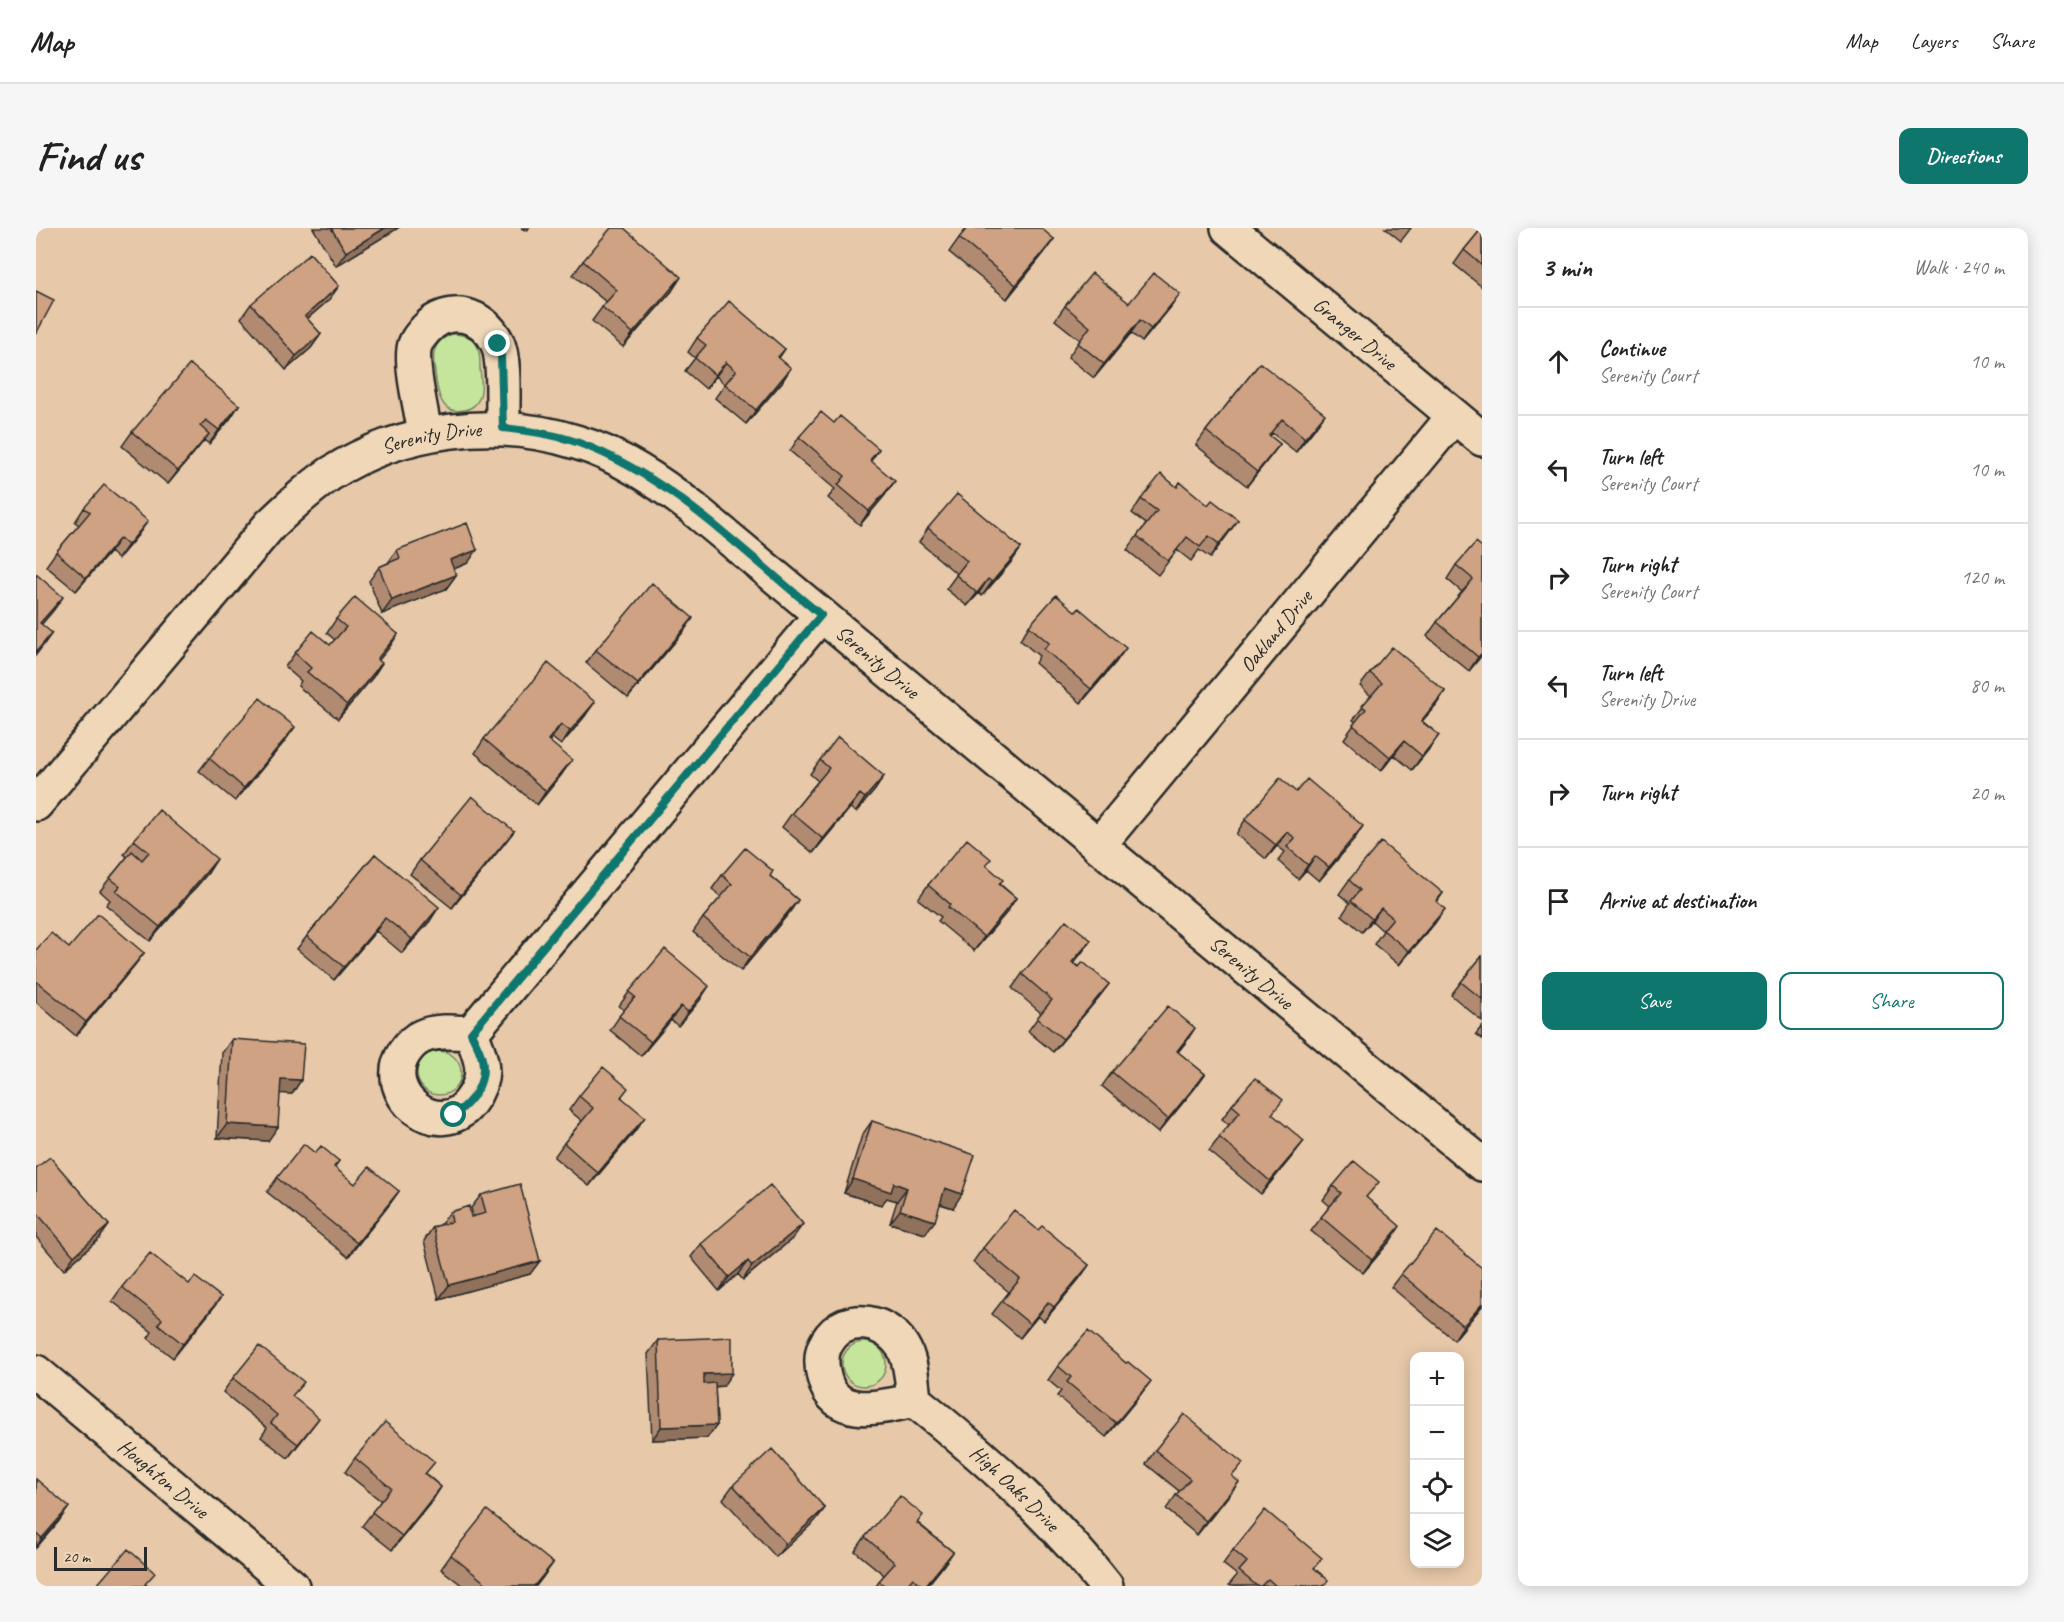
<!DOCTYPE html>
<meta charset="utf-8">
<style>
:root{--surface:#fff;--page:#f6f6f6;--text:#222;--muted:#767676;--line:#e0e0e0;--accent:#0f766e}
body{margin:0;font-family:Caveat,sans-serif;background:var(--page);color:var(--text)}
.controls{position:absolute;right:18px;bottom:18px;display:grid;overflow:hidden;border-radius:12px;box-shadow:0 3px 15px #0003}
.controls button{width:54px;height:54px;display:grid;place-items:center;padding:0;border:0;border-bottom:2px solid var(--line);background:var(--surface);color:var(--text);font:30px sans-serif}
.scale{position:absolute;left:18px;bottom:15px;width:93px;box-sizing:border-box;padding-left:6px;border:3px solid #2b2b2b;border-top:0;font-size:16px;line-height:21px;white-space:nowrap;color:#2b2b2b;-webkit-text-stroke:4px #efd7b7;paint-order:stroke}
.stop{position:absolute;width:18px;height:18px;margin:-14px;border:4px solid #0f766e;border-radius:50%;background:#fff}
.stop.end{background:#0f766e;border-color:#fff;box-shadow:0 2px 6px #0008}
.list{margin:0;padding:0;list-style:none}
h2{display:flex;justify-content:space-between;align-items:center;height:78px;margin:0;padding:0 24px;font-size:26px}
h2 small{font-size:20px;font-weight:400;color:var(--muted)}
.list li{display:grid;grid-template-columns:39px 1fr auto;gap:18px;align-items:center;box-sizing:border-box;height:108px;padding:0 24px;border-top:2px solid var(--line)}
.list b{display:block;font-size:22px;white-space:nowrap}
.list p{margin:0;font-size:20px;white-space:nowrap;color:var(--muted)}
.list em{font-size:20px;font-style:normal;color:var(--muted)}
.actions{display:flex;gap:12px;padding:18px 24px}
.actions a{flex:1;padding:14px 0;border:2px solid var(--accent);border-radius:12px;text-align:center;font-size:21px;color:var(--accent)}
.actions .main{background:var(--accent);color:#fff}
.icon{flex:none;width:33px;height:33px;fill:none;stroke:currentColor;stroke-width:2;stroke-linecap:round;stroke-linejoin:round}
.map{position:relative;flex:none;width:1446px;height:1358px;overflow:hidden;border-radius:12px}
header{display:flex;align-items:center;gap:36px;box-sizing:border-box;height:84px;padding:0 30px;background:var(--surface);border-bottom:2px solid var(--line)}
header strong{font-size:28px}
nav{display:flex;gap:33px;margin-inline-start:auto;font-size:21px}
.intro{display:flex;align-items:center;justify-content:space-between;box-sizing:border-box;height:144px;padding:0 36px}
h1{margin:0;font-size:42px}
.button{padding:15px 27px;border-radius:12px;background:var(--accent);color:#fff;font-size:21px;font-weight:700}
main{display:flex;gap:36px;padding:0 36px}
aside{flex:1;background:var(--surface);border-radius:12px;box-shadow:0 3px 15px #0003}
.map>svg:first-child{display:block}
.green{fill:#c5e59d;stroke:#788864;stroke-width:1.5}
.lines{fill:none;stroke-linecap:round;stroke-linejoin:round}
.minor-casing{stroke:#2b2b2b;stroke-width:38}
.minor{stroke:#efd7b7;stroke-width:33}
.wall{fill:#b18b71;stroke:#2b2b2b;stroke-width:1.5}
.shaded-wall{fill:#90715c;stroke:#2b2b2b;stroke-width:1.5}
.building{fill:#cea283;stroke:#2b2b2b;stroke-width:1.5}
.route{stroke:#0f766e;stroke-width:8}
.labels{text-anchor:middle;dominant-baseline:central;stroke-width:4.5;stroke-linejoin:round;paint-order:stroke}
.street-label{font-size:21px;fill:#2b2b2b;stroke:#efd7b7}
</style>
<header>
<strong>Map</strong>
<nav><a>Map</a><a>Layers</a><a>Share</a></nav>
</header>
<div class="intro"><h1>Find us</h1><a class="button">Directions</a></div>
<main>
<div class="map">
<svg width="1446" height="1358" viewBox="0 0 1446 1358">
<rect width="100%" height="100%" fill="#e7c9a9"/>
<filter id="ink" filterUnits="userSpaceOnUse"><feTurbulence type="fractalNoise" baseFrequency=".0167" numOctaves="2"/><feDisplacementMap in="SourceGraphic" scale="12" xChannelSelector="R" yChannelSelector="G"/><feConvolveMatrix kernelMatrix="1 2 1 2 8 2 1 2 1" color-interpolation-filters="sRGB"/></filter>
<g filter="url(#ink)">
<!-- green -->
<path class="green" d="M416,106C424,106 432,107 438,113C444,120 444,131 444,140C446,156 449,178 428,182C403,188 401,161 399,144C398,137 396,128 399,121C402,113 408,109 416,106Z
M381 845a22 22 0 1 1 44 0a22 22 0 1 1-44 0Z
M806 1136a22 22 0 1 1 44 0a22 22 0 1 1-44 0Z"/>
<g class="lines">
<!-- minor casing -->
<g class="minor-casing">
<g id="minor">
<path id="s1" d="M1192,0L1446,211"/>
<path d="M389,207C386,183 375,144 378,121C379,113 385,107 390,101C412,77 447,85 461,114C470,133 466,178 467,200"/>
<path id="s2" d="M0,576L234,297C253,279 272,261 294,246C366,200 459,189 540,214C584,227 623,254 659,282L1446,936"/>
<path id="s3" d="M1062,618L1418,188"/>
<path d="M435,805C446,832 453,848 434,874C404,915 342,867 368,825C372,819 378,812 385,809C399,802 419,804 435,805L785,387"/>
<path id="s4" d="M0,1144L256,1358"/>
<path id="s5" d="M878,1172C847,1179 798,1193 788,1149C785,1137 784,1125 791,1114C810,1082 855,1093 869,1123C876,1138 876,1156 878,1172C948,1228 1014,1287 1070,1358"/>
</g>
</g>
<!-- minor -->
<use href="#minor" class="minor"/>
</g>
<!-- wall -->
<path class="wall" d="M277,0H362L300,38Z
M485,0H493L491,3Z
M1349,0H1375L1365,13Z
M1446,0V59L1418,36L1428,22Z
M923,10L1018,11L1008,25L971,71L913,24Z
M547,33L636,63L587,119L556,93L570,74L537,47Z
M1144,66L1134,80L1106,114L1095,105L1058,150L1032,129L1044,112L1019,92L1029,78L1093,75Z
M293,72L271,91L285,106L275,120L250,142L205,90L215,76Z
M661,110L749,121L743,130L746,154L710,196L679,170L689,156L680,148L670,161L649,143L659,130L652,124Z
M1224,135L1279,200L1260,224L1236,205L1234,208L1244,216L1234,229L1211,258L1160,217L1170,203Z
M203,177L194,191L173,216L168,212L132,256L86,218L96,204Z
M798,195L843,221L835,233L849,267L824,297L792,270L799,261L754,223L763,209Z
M1141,259L1172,277L1202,292L1174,330L1163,322L1155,333L1141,322L1122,347L1091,322L1110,296L1096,285L1105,271Z
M48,280L102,307L82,331L74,324L40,363L10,338L20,324L43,297L39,294Z
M892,300L985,320L976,333L946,368L943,365L931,378L910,361L921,346L883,314Z
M1446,319V427L1433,443L1391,408L1401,394L1426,364L1411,351L1420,337Z
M361,322L432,335L418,341L420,347L410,361L346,386L333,353L343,339L352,335Z
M300,391L362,406L342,432L337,449L302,491L262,458L265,453L249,439L259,425L294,417L299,412L291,405Z
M993,398L1080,434L1045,475L999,435L1003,428L984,412Z
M648,403L592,470L550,435L560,422Z
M1334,445L1409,463L1400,477L1386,493L1403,507L1393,521L1376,542L1358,527L1345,543L1308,511L1320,494L1317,492L1335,468L1324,458Z
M549,488L525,517L516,510L513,513L526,546L501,577L439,525L448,511Z
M249,513L199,573L163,543L173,530Z
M784,532L848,548L839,562L820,584L814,580L777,625L746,599L756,585L782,553L774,546Z
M1209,592L1318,612L1283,653L1270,642L1262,651L1242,633L1249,624L1241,618L1230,631L1200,606Z
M478,603L468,616L416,680L374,646L384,632Z
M98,612L172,645L114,713L70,677L74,672L64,663L74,650L91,629L88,626Z
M339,626L394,693L366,725L340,703L298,752L261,721L271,708Z
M950,638L964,656L980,670L971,684L938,723L902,693L905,689L882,671L892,657Z
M686,647L734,648L762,672L753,685L705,743L657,704L667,690L685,669L676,661Z
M1313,652L1407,665L1401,674L1399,695L1363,737L1338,716L1347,703L1336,693L1326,704L1306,687L1314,675L1303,666Z
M1055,712L1037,735L1043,739L1073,756L1063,769L1017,824L992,803L1005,785L976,760L986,746Z
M33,720L108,725L98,738L40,808L0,774V722Z
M1446,728V793L1415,767L1425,754Z
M593,764L664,772L642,798L635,792L605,828L574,802L588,782L583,778Z
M1446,798V811L1440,806Z
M196,811L265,852L256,866L244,865L232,913L181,910L186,825Z
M1150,814L1142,824L1169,846L1159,860L1122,905L1066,858L1076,844Z
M543,868L586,869L599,903L553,958L518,929L528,915L546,893L533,882Z
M1196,877L1237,887L1258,926L1225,966L1173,923L1193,897L1186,891Z
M836,893L917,980L904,976L889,1006L854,995L861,973L851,970L845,977L808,965L826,907Z
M279,925L303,933L298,940L319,956L363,963L353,977L312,1029L231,964L241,950Z
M0,940L73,997L63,1011L28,1042L0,1009Z
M1297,958L1331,970L1355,1012L1327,1045L1275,1003L1294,978L1287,972Z
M445,967L494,1046L403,1071L388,1013L397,999L404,997L414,984L435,989L437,988L435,980Z
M1002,1002L1053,1037L1043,1051L1008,1093L1002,1088L984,1110L956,1086L973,1064L937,1034L947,1020Z
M757,1010L707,1052L702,1046L683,1063L655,1029L665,1016Z
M1365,1046L1446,1078L1418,1112L1355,1059Z
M153,1056L185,1069L175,1083L137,1130L112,1110L116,1104L76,1073L86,1059Z
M622,1112L687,1158L679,1159L681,1197L671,1210L616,1212L612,1126Z
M1022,1138L1105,1166L1070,1209L1021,1168L1025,1163L1012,1152Z
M197,1150L273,1203L252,1230L225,1209L231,1200L187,1164Z
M1119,1222L1197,1249L1193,1267L1161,1307L1130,1281L1143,1263L1110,1236Z
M319,1230L390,1246L405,1259L396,1273L356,1322L326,1298L345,1273L309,1244Z
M0,1251L23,1293L0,1320Z
M697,1257L789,1280L779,1293L740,1329L687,1271Z
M882,1295L917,1324L907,1338L891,1358H840L848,1347L819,1323L829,1309Z
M1197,1322L1279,1341L1288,1358H1195L1193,1357L1201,1347L1187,1336Z
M415,1327L517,1335L500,1358H427L405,1341Z"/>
<!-- shaded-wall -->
<path class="shaded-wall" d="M349,0H362L300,38L310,24Z
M1018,11L1008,25L971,71L980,57Z
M645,49L636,63L587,119L597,105Z
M303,58L293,72L259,101L269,88Z
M1144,66L1134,80L1106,114L1115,101Z
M1104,92L1095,105L1058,150L1068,136Z
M285,106L275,120L250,142L260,128Z
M690,134L680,148L670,161L679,147Z
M755,140L746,154L710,196L720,182Z
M203,177L194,191L173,216L183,202Z
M1289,186L1279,200L1260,224L1269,210Z
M173,206L163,219L132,256L142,243Z
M1244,216L1234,229L1211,258L1221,244Z
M859,253L849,267L824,297L833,283Z
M1202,292L1192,306L1174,330L1183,316Z
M112,293L102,307L82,331L92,317Z
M84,310L74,324L40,363L50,350Z
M985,320L976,333L946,368L956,354Z
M441,322L432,335L405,346L414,332Z
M420,347L410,361L346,386L356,372Z
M952,351L943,365L931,378L941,365Z
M27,369L17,383L0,403L4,395Z
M657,390L648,403L592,470L602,456Z
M16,405L6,419L0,427V424Z
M362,406L353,420L332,445L341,431Z
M1090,420L1080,434L1045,475L1055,461Z
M1446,425V427L1433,443L1442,429Z
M346,435L337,449L302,491L311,477Z
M1409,463L1400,477L1375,506L1385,493Z
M559,474L549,488L525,517L534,503Z
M525,496L516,510L502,526L512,512Z
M259,499L249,513L199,573L208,560Z
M1403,507L1393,521L1376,542L1386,528Z
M1368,513L1358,527L1345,543L1354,529Z
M536,532L526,546L501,577L510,563Z
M848,548L839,562L820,584L829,570Z
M824,566L814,580L777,625L787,611Z
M1327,598L1318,612L1283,653L1293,639Z
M478,603L468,616L416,680L425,667Z
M1251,604L1241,618L1230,631L1240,617Z
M1279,628L1270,642L1262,651L1272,637Z
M181,631L172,645L114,713L124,699Z
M980,670L971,684L938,723L948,709Z
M762,672L753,685L705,743L714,729Z
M403,679L394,693L366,725L376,711Z
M1345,680L1336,693L1326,704L1336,691Z
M1409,681L1399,695L1363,737L1373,723Z
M349,690L340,703L298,752L308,739Z
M1055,712L1045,726L1027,748L1036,734Z
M108,725L98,738L40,808L50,794Z
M1073,756L1063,769L1017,824L1027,811Z
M673,758L664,772L642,798L652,784Z
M645,778L635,792L605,828L615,814Z
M1159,800L1150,814L1131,837L1141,823Z
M1169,846L1159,860L1122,905L1132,891Z
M245,851L265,852L256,866L235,865Z
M609,889L599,903L553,958L562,945Z
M191,896L242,899L232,913L181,910Z
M1268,913L1258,926L1225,966L1234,953Z
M817,951L858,955L871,960L861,973L851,970L845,977L808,965Z
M909,960L926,966L917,980L900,974Z
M363,963L353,977L312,1029L321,1015Z
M864,982L899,993L889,1006L854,995Z
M767,996L757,1010L707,1052L716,1038Z
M73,997L63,1011L28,1042L38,1028Z
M1364,998L1355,1012L1327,1045L1336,1032Z
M504,1033L494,1046L403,1071L413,1057Z
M712,1033L702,1046L683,1063L693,1049Z
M1053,1037L1043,1051L1008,1093L1018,1079Z
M185,1069L175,1083L137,1130L147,1116Z
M1012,1074L1002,1088L984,1110L994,1096Z
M1446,1076V1078L1418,1112L1427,1098Z
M696,1145L687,1158L659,1160L668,1146Z
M1115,1153L1105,1166L1070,1209L1080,1195Z
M283,1190L273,1203L252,1230L262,1216Z
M681,1197L671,1210L616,1212L625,1199Z
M1203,1254L1193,1267L1161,1307L1170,1293Z
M405,1259L396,1273L356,1322L366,1308Z
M33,1279L23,1293L0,1320L6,1310Z
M789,1280L779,1293L740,1329L750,1316Z
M917,1324L907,1338L891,1358H889Z
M517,1335L507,1349L500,1358H498Z"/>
<!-- building -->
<path class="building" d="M295,0H349L310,24Z
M575,0H588L645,49L597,105L566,79L581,62L547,33Z
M931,0H1005L1018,11L980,57L923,10Z
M1446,0V37L1428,22Z
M274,25L303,58L269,88L285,106L260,128L215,76Z
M1056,45L1093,75L1118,45L1144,66L1115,101L1104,92L1068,136L1042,115L1054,99L1029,78Z
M0,63L18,72L0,106Z
M693,73L749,121L742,129L755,140L720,182L689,156L700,143L690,134L679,147L659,130L670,117L661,110Z
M1224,135L1289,186L1269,210L1246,191L1233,207L1244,216L1221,244L1170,203Z
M154,136L203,177L183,202L170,192L164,198L173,206L142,243L96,204Z
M785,184L798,195L804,188L843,221L834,232L859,253L833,283L802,257L809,248L763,209Z
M1125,246L1141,259L1144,254L1172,277L1176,272L1202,292L1183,316L1173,308L1164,319L1151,309L1132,333L1101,308L1121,283L1105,271Z
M68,257L112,293L92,317L84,310L50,350L20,324L54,284L48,280Z
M921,266L985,320L956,354L952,351L941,365L920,347L931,333L892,300Z
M431,295L441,322L414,332L420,347L356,372L343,339L364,330L361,322Z
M1440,314L1446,319V425L1442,429L1401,394L1437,351L1420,337Z
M0,346L27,369L4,395L16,405L0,424Z
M616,355L657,390L602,456L560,422Z
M1020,367L1040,384L1043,380L1090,420L1055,461L1008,421L1013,415L993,398Z
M319,369L362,406L341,431L346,435L311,477L271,444L275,440L259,425L277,403L294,417L310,399L300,391Z
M1356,419L1409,463L1385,493L1403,507L1386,528L1368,513L1354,529L1317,497L1330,481L1326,478L1346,455L1334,445Z
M512,435L559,474L534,503L525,496L512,512L536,532L510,563L448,511Z
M224,470L259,499L208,560L173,530Z
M802,509L848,548L829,570L824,566L787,611L756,585L793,540L784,532Z
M1244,550L1260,564L1271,551L1327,598L1293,639L1279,628L1272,637L1251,619L1259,610L1251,604L1240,617L1209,592Z
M436,568L478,603L425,667L384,632Z
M123,582L181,631L124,699L80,663L84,658L74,650L96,623L106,632L113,624L98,612Z
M931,611L955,631L950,637L967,652L963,656L980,670L948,709L912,679L914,676L892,657Z
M1345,614L1407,665L1400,673L1409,681L1373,723L1347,702L1357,690L1345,680L1336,691L1315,673L1324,662L1313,652Z
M709,620L737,643L734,648L762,672L714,729L667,690L696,656L686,647Z
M339,626L403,679L376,711L349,690L308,739L271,708Z
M62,686L108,725L50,794L0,753V722L15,705L33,720Z
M1030,692L1055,712L1036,734L1043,739L1047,734L1073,756L1027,811L1001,790L1016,772L986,746Z
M629,721L673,758L652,784L645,778L615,814L583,788L599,769L593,764Z
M1446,728V771L1425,754Z
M1132,778L1159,800L1141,823L1169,846L1132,891L1076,844Z
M196,811L268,816L265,852L245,851L242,899L191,896Z
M567,839L592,860L585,869L609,889L562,945L528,915L557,880L543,868Z
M1219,850L1247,872L1236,886L1268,913L1234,953L1183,909L1204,884L1196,877Z
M836,893L939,927L926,966L909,960L899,993L864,982L871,960L858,955L855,964L817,951Z
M268,916L279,925L285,918L303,933L298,939L319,956L333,939L363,963L321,1015L241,950Z
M14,929L73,997L38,1028L0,984V940Z
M1318,933L1343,954L1330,969L1364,998L1336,1032L1285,989L1305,965L1297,958Z
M484,956L504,1033L413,1057L397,999L416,994L414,984L433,978L435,989L450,985L445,967Z
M734,957L767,996L716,1038L712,1033L693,1049L665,1016Z
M978,982L1002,1002L1006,998L1053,1037L1018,1079L1012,1074L994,1096L966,1073L984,1051L947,1020Z
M1401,1003L1446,1040V1076L1427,1098L1365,1046Z
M114,1025L153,1056L159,1049L185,1069L147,1116L122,1096L126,1091L86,1059Z
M1052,1103L1090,1135L1092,1134L1115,1153L1080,1195L1031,1154L1035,1149L1022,1138Z
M696,1109V1145L668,1146V1156L679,1155L681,1197L625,1199L622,1112Z
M223,1118L268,1154L256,1168L283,1190L262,1216L235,1195L241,1187L197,1150Z
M1148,1186L1207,1235L1196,1248L1203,1254L1170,1293L1140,1267L1154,1251L1119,1222Z
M349,1194L399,1234L389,1246L405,1259L366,1308L336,1284L355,1260L319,1230Z
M736,1221L789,1280L750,1316L697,1257Z
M0,1251L33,1279L6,1310L0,1305Z
M864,1268L887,1287L881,1295L917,1324L889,1358H887L877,1350L870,1358H849L843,1353L859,1335L829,1309Z
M451,1282L517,1335L498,1358H453L415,1327Z
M1229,1282L1286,1330L1278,1340L1292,1352L1288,1358H1240L1232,1351L1225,1358H1221L1203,1343L1211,1334L1197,1322Z
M92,1321L119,1345L109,1356L112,1358H60Z"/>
</g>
<g class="lines" filter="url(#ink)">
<!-- route -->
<path class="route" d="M418,887C436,874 451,855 446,831C444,822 439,813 435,805L785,387C708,325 638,250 543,215C519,206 492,203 467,200L465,128L462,116"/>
</g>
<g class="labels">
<!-- street labels -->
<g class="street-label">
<text stroke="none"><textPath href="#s1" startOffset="165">Granger Drive</textPath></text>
<text stroke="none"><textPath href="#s2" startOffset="552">Serenity Drive</textPath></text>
<text stroke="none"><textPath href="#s3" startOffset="279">Oakland Drive</textPath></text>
<text stroke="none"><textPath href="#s2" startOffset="1074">Serenity Drive</textPath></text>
<text stroke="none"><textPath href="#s2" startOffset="1560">Serenity Drive</textPath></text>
<text stroke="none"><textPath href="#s4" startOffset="166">Houghton Drive</textPath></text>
<text stroke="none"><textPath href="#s5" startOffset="422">High Oaks Drive</textPath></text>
</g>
</g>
</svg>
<div class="controls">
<button>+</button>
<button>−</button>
<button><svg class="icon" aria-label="locate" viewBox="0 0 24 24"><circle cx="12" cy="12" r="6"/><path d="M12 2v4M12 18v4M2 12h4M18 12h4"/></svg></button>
<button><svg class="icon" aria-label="layers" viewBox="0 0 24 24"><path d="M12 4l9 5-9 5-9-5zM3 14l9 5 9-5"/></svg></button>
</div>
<div class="scale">20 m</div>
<div class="stop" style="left:418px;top:887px"></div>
<div class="stop end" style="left:462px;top:116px"></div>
</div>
<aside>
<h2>3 min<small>Walk · 240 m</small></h2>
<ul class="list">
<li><svg class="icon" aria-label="ahead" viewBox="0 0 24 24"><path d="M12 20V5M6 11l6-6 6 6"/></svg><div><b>Continue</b><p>Serenity Court</p></div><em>10 m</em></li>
<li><svg class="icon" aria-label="left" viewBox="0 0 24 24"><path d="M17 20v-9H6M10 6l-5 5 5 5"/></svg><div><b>Turn left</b><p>Serenity Court</p></div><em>10 m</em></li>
<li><svg class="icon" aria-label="right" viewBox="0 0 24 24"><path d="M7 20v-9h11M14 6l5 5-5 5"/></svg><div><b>Turn right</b><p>Serenity Court</p></div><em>120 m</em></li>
<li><svg class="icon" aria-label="left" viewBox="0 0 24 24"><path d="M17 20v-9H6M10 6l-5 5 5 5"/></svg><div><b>Turn left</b><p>Serenity Drive</p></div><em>80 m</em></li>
<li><svg class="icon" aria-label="right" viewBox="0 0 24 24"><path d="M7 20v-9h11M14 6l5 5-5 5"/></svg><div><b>Turn right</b></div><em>20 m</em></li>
<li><svg class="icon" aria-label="arrive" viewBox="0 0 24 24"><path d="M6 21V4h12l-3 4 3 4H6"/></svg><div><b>Arrive at destination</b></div></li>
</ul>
<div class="actions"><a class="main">Save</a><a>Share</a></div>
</aside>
</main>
